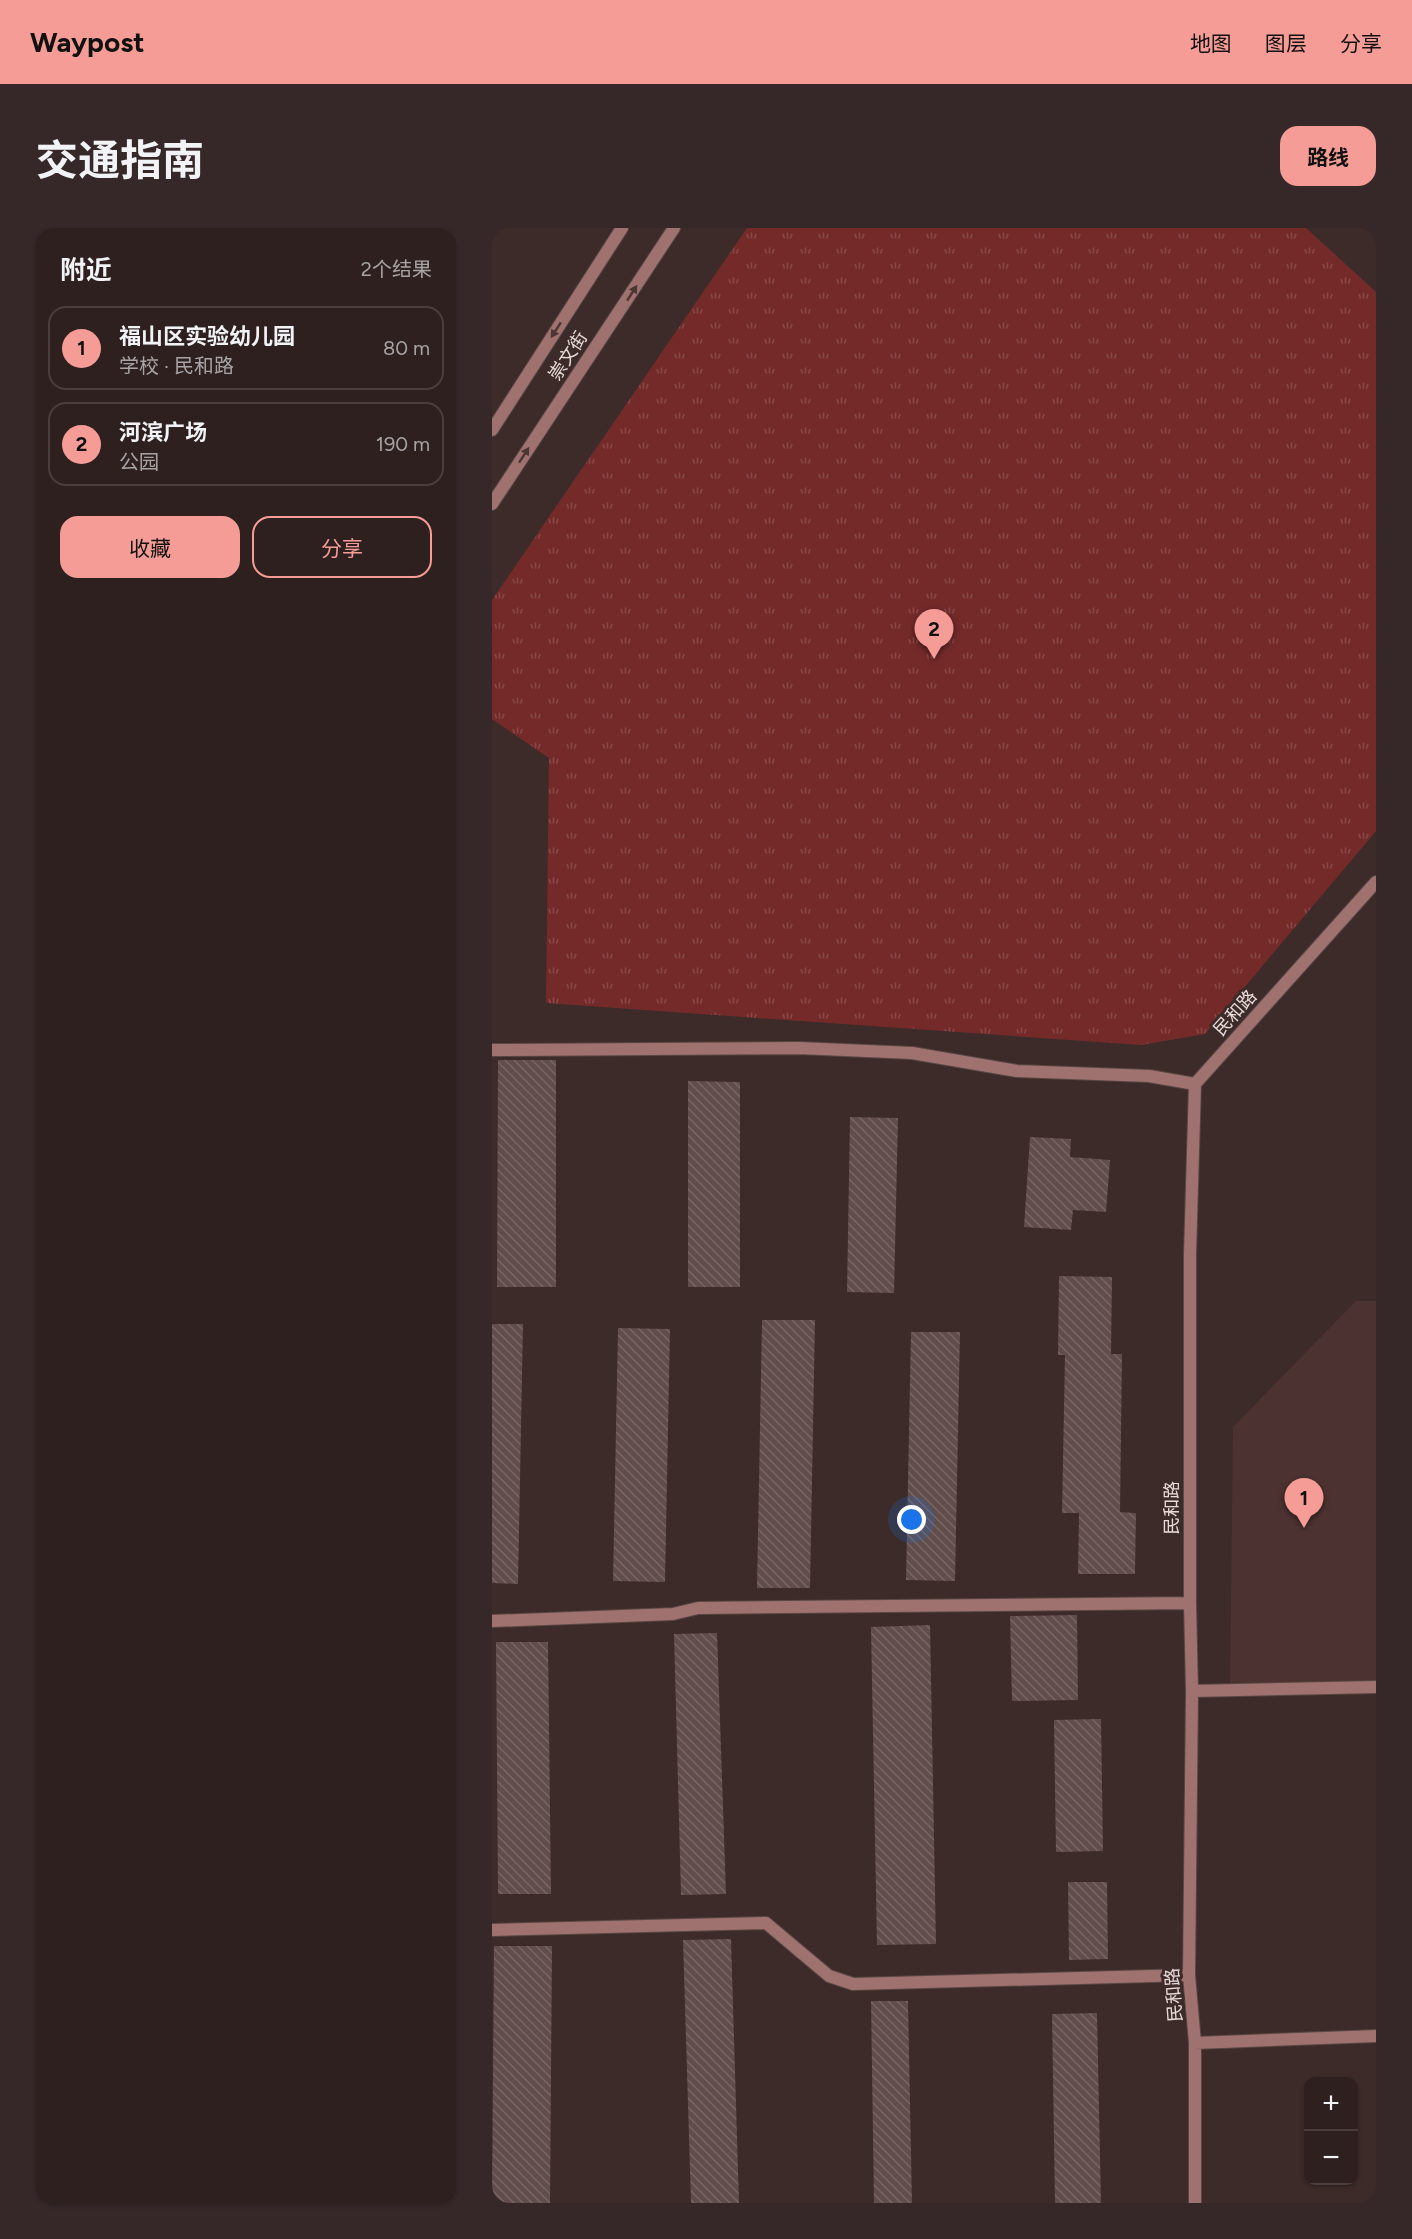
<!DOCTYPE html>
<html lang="zh">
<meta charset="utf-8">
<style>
:root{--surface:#2e201f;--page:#362828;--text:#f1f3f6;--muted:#a7a3a4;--line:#493e3d;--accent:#f59c96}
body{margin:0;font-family:Figtree,"Noto Sans SC",sans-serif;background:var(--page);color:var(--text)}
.controls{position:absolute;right:18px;bottom:18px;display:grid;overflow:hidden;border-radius:12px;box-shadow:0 2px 4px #0004}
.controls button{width:54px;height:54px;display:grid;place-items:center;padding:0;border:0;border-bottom:2px solid var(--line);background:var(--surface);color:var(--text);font:30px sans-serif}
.you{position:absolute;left:420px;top:1292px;width:21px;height:21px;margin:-15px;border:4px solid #fff;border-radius:50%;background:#1a73e8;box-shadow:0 0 0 9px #1a73e833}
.badge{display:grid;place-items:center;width:39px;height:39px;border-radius:50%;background:var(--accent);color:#111;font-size:20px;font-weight:700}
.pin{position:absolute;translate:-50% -50px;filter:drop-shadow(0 2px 3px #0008)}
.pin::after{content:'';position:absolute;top:32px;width:21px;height:18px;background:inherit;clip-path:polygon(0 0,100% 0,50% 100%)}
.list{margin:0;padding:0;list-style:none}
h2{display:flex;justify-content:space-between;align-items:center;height:78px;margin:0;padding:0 24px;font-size:26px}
h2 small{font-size:20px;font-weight:400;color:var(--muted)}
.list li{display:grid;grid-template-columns:39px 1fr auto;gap:18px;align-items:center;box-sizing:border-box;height:84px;margin:0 12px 12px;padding:0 12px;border:2px solid var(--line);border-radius:18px}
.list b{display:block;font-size:22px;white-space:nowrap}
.list p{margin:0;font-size:20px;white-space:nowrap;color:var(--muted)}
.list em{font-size:20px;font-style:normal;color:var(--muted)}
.actions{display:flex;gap:12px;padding:18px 24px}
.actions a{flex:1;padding:14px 0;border:2px solid var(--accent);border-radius:18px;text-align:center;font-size:21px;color:var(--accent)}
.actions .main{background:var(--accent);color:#111}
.map{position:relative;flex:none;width:884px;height:1975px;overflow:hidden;border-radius:18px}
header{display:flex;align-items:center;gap:36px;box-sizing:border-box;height:84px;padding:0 30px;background:var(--accent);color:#111}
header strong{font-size:28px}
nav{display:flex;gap:33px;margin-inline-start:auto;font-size:21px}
.intro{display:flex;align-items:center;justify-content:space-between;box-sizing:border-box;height:144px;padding:0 36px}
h1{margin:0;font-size:42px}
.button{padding:15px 27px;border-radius:18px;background:var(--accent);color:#111;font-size:21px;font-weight:700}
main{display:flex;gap:36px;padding:0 36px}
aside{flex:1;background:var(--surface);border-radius:18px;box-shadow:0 2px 4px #0004}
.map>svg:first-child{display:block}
.built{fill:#4c3331}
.park{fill:url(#park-tufts)}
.building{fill:url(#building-back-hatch)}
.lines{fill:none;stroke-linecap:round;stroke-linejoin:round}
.minor-casing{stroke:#584745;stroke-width:14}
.tertiary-casing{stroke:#584745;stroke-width:14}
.minor{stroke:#9f726f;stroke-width:12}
.tertiary{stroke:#9f726f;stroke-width:12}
.oneway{fill:#4c3634}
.labels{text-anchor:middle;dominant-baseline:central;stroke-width:6;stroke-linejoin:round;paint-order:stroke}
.street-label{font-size:18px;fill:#e7dad9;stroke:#3d2b29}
</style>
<header>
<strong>Waypost</strong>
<nav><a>地图</a><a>图层</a><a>分享</a></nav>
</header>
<div class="intro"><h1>交通指南</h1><a class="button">路线</a></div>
<main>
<aside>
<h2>附近<small>2个结果</small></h2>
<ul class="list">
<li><span class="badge">1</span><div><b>福山区实验幼儿园</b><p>学校 · 民和路</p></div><em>80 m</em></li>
<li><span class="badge">2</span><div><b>河滨广场</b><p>公园</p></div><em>190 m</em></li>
</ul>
<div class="actions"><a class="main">收藏</a><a>分享</a></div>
</aside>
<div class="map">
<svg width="884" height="1975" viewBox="0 0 884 1975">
<defs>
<pattern id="park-tufts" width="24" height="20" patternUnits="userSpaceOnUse" patternTransform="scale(1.5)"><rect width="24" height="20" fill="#752a2a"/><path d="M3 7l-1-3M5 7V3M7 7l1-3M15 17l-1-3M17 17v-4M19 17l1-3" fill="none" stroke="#894848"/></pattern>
<pattern id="building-back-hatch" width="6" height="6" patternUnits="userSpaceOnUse" patternTransform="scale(1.5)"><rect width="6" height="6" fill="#614d4b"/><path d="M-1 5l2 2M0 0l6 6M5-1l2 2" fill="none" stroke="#786664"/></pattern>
</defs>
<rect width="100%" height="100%" fill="#3d2b29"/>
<!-- built -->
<path class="built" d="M864,1073H884V1460L738,1461L741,1199Z"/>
<!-- park -->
<path class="park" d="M255,0H814L884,64V603L713,806L649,817L54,775L57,530L0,491V372Z"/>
<!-- building -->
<path class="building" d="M6,832H64V1059H5Z
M196,853L248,854V1059H196Z
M358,889L406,890L402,1065L355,1064Z
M538,909L579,911L578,929L618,932L614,984L581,982L579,1002L532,999Z
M567,1048L620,1049L619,1126H630L628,1284L644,1285L643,1346H586L587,1285H570L573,1127H566Z
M270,1092H323L318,1360H265Z
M0,1096H31L26,1356L0,1355Z
M126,1100L178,1101L173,1354L121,1353Z
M419,1104H468L463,1353L414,1352Z
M585,1387L586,1472L520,1473L518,1388Z
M438,1397L444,1716L385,1717L379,1399Z
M225,1405L234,1666L189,1667L182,1406Z
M4,1414H56L59,1666H6Z
M609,1491L611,1623L564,1624L562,1492Z
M576,1654H615L616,1731L577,1732Z
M239,1711L247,1975H199L191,1712Z
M2,1718H60L58,1975H0Z
M379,1773H416L420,1975H382Z
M605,1785L609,1975H563L560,1786Z"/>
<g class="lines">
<!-- minor casing -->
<g class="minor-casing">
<path id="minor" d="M0,822L307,820L420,825L525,843L657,848L703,856
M0,1393L181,1386L206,1380L698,1375
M700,1463L884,1459
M0,1702L274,1695L337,1748L361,1756L697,1747
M703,1815L884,1808
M703,1975V1815L697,1747L700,1463L698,1375V1026L703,856L884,654"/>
</g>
<!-- tertiary casing -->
<g class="tertiary-casing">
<path id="tertiary" d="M0,202L130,0
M0,276L182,0"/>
</g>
<!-- minor -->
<use href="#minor" class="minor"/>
<!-- tertiary -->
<use href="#tertiary" class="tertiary"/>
</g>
<!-- one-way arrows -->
<defs><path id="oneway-solid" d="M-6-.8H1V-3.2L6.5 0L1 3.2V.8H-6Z" transform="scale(1.5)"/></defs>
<g class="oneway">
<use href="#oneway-solid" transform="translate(140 65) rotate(-57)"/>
<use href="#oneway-solid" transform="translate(64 102) rotate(123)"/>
<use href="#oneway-solid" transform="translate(32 227) rotate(-57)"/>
</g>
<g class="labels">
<!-- street labels -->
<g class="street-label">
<text transform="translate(76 128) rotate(-57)">崇文街</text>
<text transform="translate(743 785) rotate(-48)">民和路</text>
<text transform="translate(680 1280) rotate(-90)">民和路</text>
<text transform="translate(682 1767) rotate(-94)">民和路</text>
</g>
</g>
</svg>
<div class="controls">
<button>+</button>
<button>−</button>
</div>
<div class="you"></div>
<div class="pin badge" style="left:812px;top:1300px">1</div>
<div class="pin badge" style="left:442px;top:431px">2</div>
</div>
</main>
